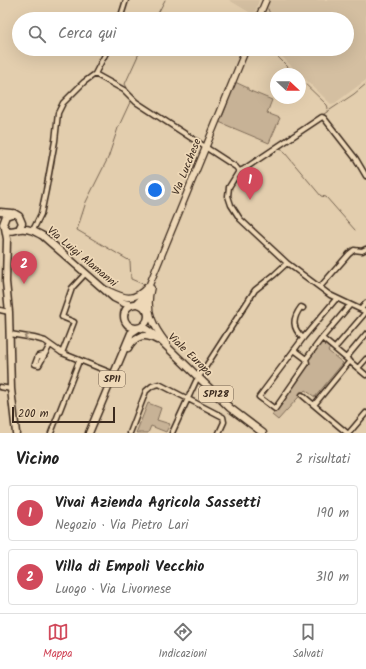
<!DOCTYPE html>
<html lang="it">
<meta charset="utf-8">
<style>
:root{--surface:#fff;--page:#f6f6f6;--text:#222;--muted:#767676;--line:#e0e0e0;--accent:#d1495b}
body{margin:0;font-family:Kalam,sans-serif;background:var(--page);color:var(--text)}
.compass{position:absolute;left:270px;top:68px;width:36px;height:36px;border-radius:50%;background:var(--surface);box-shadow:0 4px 16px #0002;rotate:112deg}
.scale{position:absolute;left:12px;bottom:10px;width:103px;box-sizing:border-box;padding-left:4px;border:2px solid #3b2a1e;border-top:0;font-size:11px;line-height:14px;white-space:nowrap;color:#3b2a1e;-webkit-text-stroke:3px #eed8b7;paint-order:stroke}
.you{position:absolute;left:155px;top:190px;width:14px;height:14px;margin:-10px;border:3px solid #fff;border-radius:50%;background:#1a73e8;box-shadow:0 0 0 6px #1a73e833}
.badge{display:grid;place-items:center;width:26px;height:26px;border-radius:50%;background:var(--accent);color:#fff;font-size:13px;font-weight:700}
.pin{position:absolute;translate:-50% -33px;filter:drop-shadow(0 1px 2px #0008)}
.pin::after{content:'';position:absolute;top:21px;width:14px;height:12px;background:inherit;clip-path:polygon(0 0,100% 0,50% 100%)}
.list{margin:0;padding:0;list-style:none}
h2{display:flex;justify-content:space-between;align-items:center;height:52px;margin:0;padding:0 16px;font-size:17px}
h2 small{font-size:13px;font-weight:400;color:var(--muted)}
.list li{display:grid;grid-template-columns:26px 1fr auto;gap:12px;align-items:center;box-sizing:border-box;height:56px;margin:0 8px 8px;padding:0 8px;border:1px solid var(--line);border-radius:4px}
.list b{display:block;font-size:15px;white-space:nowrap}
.list p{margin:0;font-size:13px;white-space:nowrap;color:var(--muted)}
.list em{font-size:13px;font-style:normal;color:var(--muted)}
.icon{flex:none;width:22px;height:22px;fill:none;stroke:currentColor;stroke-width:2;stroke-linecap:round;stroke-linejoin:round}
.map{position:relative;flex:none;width:366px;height:433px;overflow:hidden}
.search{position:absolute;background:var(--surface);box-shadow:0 4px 16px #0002;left:12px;right:12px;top:12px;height:44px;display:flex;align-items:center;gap:10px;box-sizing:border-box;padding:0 14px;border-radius:22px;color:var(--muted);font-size:15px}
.sheet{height:180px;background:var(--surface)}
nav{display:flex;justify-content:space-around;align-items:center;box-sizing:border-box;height:56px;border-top:1px solid var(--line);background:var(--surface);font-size:11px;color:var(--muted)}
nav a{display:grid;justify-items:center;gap:2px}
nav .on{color:var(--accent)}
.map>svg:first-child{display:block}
.built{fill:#d4bfa1}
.green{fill:#c7b296;stroke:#816e5a}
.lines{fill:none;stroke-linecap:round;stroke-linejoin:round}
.stream{stroke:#766451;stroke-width:1}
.minor-casing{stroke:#3b2a1e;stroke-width:7}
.secondary-casing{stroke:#3b2a1e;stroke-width:8}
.primary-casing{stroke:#3b2a1e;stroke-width:9}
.minor{stroke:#eed8b7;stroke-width:4}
.secondary{stroke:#eed8b7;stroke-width:5.5}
.primary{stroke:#eed8b7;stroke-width:6}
.oneway{stroke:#94816a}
.labels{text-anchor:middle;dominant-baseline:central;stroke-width:3.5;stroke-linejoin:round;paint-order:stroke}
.shield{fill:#eed8b7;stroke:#715e4c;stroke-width:1}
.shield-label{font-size:10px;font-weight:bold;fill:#3b2a1e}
.street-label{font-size:11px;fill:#3b2a1e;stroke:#eed8b7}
</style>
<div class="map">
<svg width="366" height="433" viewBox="0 0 366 433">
<rect width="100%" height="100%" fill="#e3ceae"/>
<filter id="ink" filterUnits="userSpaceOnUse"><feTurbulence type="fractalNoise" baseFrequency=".025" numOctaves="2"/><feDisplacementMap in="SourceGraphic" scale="8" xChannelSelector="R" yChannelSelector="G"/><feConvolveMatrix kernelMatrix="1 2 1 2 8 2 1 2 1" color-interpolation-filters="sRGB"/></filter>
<g filter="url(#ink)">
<!-- built -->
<path class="built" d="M229,0H259L254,15Z
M268,0H366V80L335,103L331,104L274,49H347V19H267L262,16Z"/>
<!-- green -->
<path class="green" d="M235,82L248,88V90L272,100L267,113L280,118L269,143L219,122L222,115H223Z
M322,342L330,348L328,351L343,363L315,397L305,390L278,420L272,415L309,364L308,360Z
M148,403L161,408L157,420L170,424L166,432L151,426L148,433H136Z"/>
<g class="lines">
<!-- stream -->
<path class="stream" d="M268,9L272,19
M155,19L165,0
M270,49L295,74
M300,79L327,105L328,108L327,111
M130,93L125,84L141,49
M131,100L118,128L108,158L86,202L77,230L130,261L131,279L145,285
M321,116L354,94L366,84
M306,126L315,120
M280,147L321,196L326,197L355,230
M237,178L243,171
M230,193L231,200
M237,211L248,224"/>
<!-- minor casing -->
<g class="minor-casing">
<path id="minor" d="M120,19L126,0
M95,74L124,90L136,102L236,167L239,171L229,187L228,196L231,205L240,219L287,263L330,295L366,312
M239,171L244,169L322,117L324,118L356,159L366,176
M33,230L41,214L46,190L55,141L58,113L63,103L84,82L95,74L108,49
M320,287L349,254L354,250L362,251L366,249
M336,299L304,337L259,397L275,409L307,363L306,359L322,338L366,375
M303,308L301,307C292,319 292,328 303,338
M361,309L366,303
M0,310L9,312
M10,334L34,338L45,341L62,353L114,374
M322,338L350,305
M335,348L366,312
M294,350L306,359
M62,353L74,322L62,317L72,288L86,273
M43,355L38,356L35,364L39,365L50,345
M346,358L366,334
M358,368L366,359
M201,374L255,290L274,275L287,263
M0,387L11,389
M302,395L347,433
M314,405L350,361
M51,433L79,361
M130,433L146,391L152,386L159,384L223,417L224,422L219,433
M172,433L196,381
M349,433L366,413"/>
</g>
<!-- secondary casing -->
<g class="secondary-casing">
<path id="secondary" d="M258,19L266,0
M151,288C145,311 153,326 167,344
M107,290C124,298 133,303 147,287
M136,304L145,295
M145,309L144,303L146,293L246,49"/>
</g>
<!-- primary casing -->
<g class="primary-casing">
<path id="primary" d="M0,212L11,213
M5,228L7,239L6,282L9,312L11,389L16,433
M19,229L22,223L19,216L14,213L6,216L3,224L7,230C13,232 15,230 20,229C29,228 36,232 43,236L114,298L124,303L132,305
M124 316a12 12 0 1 1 24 0a12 12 0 1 1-24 0Z
M140,328L146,329L157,337L230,408L263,433
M128,348C135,335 145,333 157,340
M89,433L131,333L137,329"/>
</g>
<!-- minor -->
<use href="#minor" class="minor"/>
<!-- secondary -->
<use href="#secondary" class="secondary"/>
<!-- primary -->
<use href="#primary" class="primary"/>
</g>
<!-- one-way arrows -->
<defs><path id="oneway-chevron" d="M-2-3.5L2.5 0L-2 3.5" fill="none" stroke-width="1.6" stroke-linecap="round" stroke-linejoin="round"/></defs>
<use class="oneway" href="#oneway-chevron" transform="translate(27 337) rotate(-170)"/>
</g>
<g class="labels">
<!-- shield labels -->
<g class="shield">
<rect x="99" y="371" width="26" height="16" rx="3"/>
<rect x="199" y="386" width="34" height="16" rx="3"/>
</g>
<g class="shield-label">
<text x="112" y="379">SP11</text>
<text x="216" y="394">SP128</text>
</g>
<!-- street labels -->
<g class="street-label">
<text transform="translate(187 167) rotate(-68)">Via Lucchese</text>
<text transform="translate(82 257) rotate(40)">Via Luigi Alamanni</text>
<text transform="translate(190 355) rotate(44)">Viale Europa</text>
</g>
</g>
</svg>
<svg class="compass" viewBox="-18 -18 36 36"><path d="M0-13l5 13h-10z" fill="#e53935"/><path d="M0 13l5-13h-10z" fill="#767676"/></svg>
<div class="scale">200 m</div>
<div class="you"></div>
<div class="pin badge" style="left:250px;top:200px">1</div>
<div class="pin badge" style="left:24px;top:284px">2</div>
<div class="search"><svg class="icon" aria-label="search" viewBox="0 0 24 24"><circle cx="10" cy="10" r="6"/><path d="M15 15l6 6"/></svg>Cerca qui</div>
</div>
<section class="sheet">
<h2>Vicino<small>2 risultati</small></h2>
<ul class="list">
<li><span class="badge">1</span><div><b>Vivai Azienda Agricola Sassetti</b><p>Negozio · Via Pietro Lari</p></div><em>190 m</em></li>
<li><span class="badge">2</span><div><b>Villa di Empoli Vecchio</b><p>Luogo · Via Livornese</p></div><em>310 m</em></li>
</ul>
</section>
<nav>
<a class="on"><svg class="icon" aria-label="map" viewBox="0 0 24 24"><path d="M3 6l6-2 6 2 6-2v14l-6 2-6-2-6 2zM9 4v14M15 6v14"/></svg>Mappa</a>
<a><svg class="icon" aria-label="directions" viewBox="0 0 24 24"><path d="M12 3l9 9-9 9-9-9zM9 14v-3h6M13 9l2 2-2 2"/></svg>Indicazioni</a>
<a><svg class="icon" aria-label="saved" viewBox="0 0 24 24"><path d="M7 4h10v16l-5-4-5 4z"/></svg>Salvati</a>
</nav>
